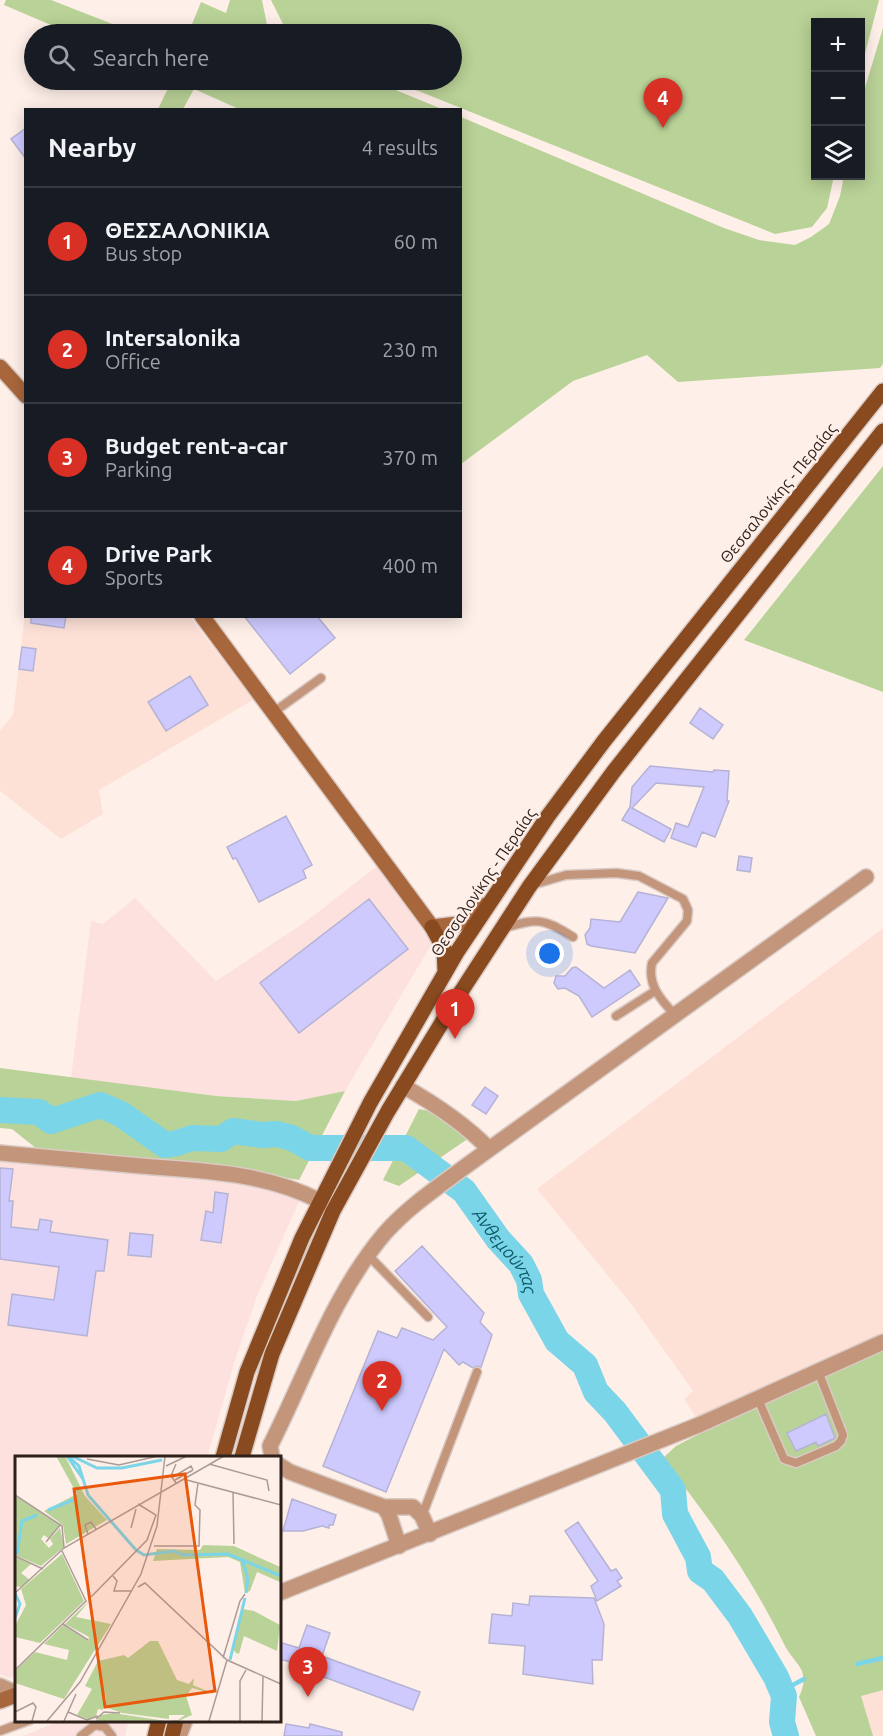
<!DOCTYPE html>
<meta charset="utf-8">
<style>
:root{--surface:#171b24;--page:#20242c;--text:#f1f3f6;--muted:#9ea1a6;--line:#363941;--accent:#d93025}
body{margin:0;font-family:Ubuntu,sans-serif;background:var(--page);color:var(--text)}
.controls{position:absolute;right:18px;top:18px;display:grid;overflow:hidden;border-radius:0px;box-shadow:0 3px 15px #0003}
.controls button{width:54px;height:54px;display:grid;place-items:center;padding:0;border:0;border-bottom:2px solid var(--line);background:var(--surface);color:var(--text);font:30px sans-serif}
.you{position:absolute;left:550px;top:954px;width:21px;height:21px;margin:-15px;border:4px solid #fff;border-radius:50%;background:#1a73e8;box-shadow:0 0 0 9px #1a73e833}
.badge{display:grid;place-items:center;width:39px;height:39px;border-radius:50%;background:var(--accent);color:#fff;font-size:20px;font-weight:700}
.pin{position:absolute;translate:-50% -50px;filter:drop-shadow(0 2px 3px #0008)}
.pin::after{content:'';position:absolute;top:32px;width:21px;height:18px;background:inherit;clip-path:polygon(0 0,100% 0,50% 100%)}
.list{margin:0;padding:0;list-style:none}
h2{display:flex;justify-content:space-between;align-items:center;height:78px;margin:0;padding:0 24px;font-size:26px}
h2 small{font-size:20px;font-weight:400;color:var(--muted)}
.list li{display:grid;grid-template-columns:39px 1fr auto;gap:18px;align-items:center;box-sizing:border-box;height:108px;padding:0 24px;border-top:2px solid var(--line)}
.list b{display:block;font-size:22px;white-space:nowrap}
.list p{margin:0;font-size:20px;white-space:nowrap;color:var(--muted)}
.list em{font-size:20px;font-style:normal;color:var(--muted)}
.icon{flex:none;width:33px;height:33px;fill:none;stroke:currentColor;stroke-width:2;stroke-linecap:round;stroke-linejoin:round}
.map{position:relative;flex:none;width:883px;height:1736px;overflow:hidden}
.search{position:absolute;background:var(--surface);box-shadow:0 3px 15px #0003;left:24px;top:24px;width:438px;height:66px;display:flex;align-items:center;gap:15px;box-sizing:border-box;padding:0 21px;border-radius:33px;color:var(--muted);font-size:22px}
.panel{position:absolute;background:var(--surface);box-shadow:0 3px 15px #0003;left:24px;top:108px;width:438px;height:510px;border-radius:0px}
.map>svg:first-child{display:block}
.commercial{fill:#fce1df}
.built{fill:#fde1d7}
.green{fill:#b9d297}
.lines{fill:none;stroke-linecap:round;stroke-linejoin:round}
.stream{stroke:#7bd5e8;stroke-width:4.5}
.river{stroke:#7bd5e8;stroke-width:26}
.building{fill:#cecafe;stroke:#b5b3d5;stroke-width:1.5}
.lane-casing{stroke:#d9cac4;stroke-width:11}
.street-casing{stroke:#d9cac4;stroke-width:18}
.secondary-casing{stroke:#d9cac4;stroke-width:18}
.primary-casing{stroke:#d9cac4;stroke-width:18}
.lane{stroke:#c3957a;stroke-width:8}
.street{stroke:#c3957a;stroke-width:15}
.secondary{stroke:#a8663c;stroke-width:15}
.primary{stroke:#894a1f;stroke-width:15}
.labels{text-anchor:middle;dominant-baseline:central;stroke-width:4.5;stroke-linejoin:round;paint-order:stroke}
.street-label{font-size:16px;fill:#2e201b;stroke:#ffefe9}
.water-label{font-size:18px;font-style:italic;fill:#0d5b68;stroke:#ffefe9}
.inset-river{fill:none;stroke:#7bd5e8;stroke-width:3}
.inset-road{fill:none;stroke:#ab9c97;stroke-width:1.5}
.view{fill:#e8590c;fill-opacity:0.15;stroke:#e8590c;stroke-width:3}
.inset-edge{fill:none;stroke:#2e201b;stroke-width:3}
</style>
<div class="map">
<svg width="883" height="1736" viewBox="0 0 883 1736">
<rect width="100%" height="100%" fill="#ffefe9"/>
<!-- commercial -->
<path class="commercial" d="M377,866L432,943L345,1091L296,1101L216,1096L71,1078L91,921L103,924L135,898L216,981L304,923Z
M0,1161L154,1174L266,1188L300,1199L257,1296L236,1357L207,1457H16V1675L9,1678L0,1674Z
M62,1720H129L125,1736H23Z"/>
<!-- built -->
<path class="built" d="M25,613L26,616L190,617L253,700L99,790L103,814L61,839L0,791V731L13,715Z
M883,928V1736H871L710,1438L684,1399L693,1391L632,1305L537,1189Z"/>
<!-- green -->
<path class="green" d="M6,0H51L138,34H72L4,5Z
M230,0H262L268,30L272,34H188L201,2L226,13Z
M271,0H879L861,69L860,22H816V176H834L827,208L812,227L775,234L391,80H452V34H288Z
M883,28V364L880,368L678,382L647,355L573,381L461,464V117L724,228L759,240L795,245L811,237L829,224L840,196L844,176H860L861,101Z
M172,80H371L442,109H239L194,89L183,109H158Z
M883,466V692L744,640Z
M0,1068L216,1096L296,1101L345,1091L299,1180L219,1166L37,1149L12,1129L0,1128Z
M419,1109L429,1111L469,1138L399,1186L383,1180Z
M883,1351V1690L861,1696L873,1736H816L799,1697C803,1688 805,1681 802,1671C799,1664 788,1653 784,1644C751,1577 709,1516 662,1459L676,1446L705,1431Z"/>
<g class="lines">
<!-- stream -->
<path class="stream" d="M857,1664L883,1658
M784,1696L789,1687L804,1679"/>
<!-- river -->
<path class="river" id="s1" d="M0,1110L39,1112L51,1121L100,1105L121,1114L165,1145L177,1143L192,1138L221,1139L233,1131L262,1135L277,1134L292,1138L310,1148H406L464,1191L498,1239L521,1264L529,1280L531,1294L557,1341L585,1365L596,1392L615,1412L673,1490L675,1514L698,1557L700,1571L713,1580L740,1616L776,1677L784,1696L782,1722L786,1736"/>
</g>
<!-- building -->
<path class="building" d="M26,128V159L11,139Z
M31,616H66L64,628L31,623Z
M244,616H317L335,638L290,674Z
M22,647L36,649L33,671L19,669Z
M190,676L208,705L166,731L148,702Z
M700,708L723,725L713,739L690,723Z
M650,766L713,772L714,770L729,771L727,801H729L715,837L702,832L696,847L671,838L676,823L688,827L704,787L656,783L632,808L671,829L664,842L622,820L630,807L632,787Z
M286,816L312,865L303,870L306,878L259,902L236,858L233,859L227,847Z
M739,856L752,858L750,872L737,870Z
M638,892L668,898L635,953L591,946L587,944L585,935L590,928L591,919L620,922Z
M369,899L408,949L299,1033L260,983Z
M576,967L604,988L630,970L640,985L592,1017L579,996L565,988L558,989L554,983L556,976H565L572,968Z
M485,1087L498,1096L486,1114L472,1105Z
M0,1168L13,1169L9,1201H13L11,1227L38,1230L40,1219L52,1221L50,1232L108,1240L104,1271H96L87,1336L8,1325L12,1294L54,1300L59,1267L0,1259Z
M215,1192L228,1194L221,1243L201,1240L206,1211L213,1213Z
M130,1233L153,1235L151,1257L128,1255Z
M422,1246L484,1313L480,1322L492,1335L481,1367L477,1366L473,1368L463,1362L459,1365L444,1349L386,1492L323,1466L378,1331L397,1338L402,1328L433,1340L447,1327L395,1271Z
M826,1414L835,1438L818,1446L816,1442L796,1451L787,1433Z
M292,1499L336,1515L333,1525H329V1528L322,1526L303,1531H283Z
M578,1522L611,1571L616,1569L622,1578L617,1581L621,1586L597,1601L591,1586L598,1581L565,1531Z
M530,1596L594,1598L604,1624L602,1660H592L593,1684L523,1674L525,1646L489,1643L492,1614L512,1616L513,1603L529,1605Z
M307,1625L330,1633L322,1656L420,1692L413,1710L316,1674L318,1668L296,1660L295,1663L279,1659V1642L299,1648Z
M286,1724L309,1728L310,1724L342,1732V1736H284Z"/>
<g class="lines">
<!-- lane casing -->
<g class="lane-casing">
<path id="lane" d="M274,712L321,678
M532,885L566,875L616,873L639,876L683,899L688,910L687,921L652,963C647,985 661,1000 675,1015
M504,928C538,918 543,918 573,937
M616,1016L655,991
M368,1255L428,1317
M758,1399L784,1459L796,1463L836,1446L841,1441L843,1435L818,1371
M422,1516L477,1372
M94,1720L95,1725L105,1727L112,1736
M0,1731L30,1720
M81,1736L95,1725"/>
</g>
<!-- street casing -->
<g class="street-casing">
<path id="street" d="M403,1086C435,1104 464,1123 489,1149
M0,1153C47,1157 94,1162 141,1166C202,1171 264,1172 320,1201
M272,1457L270,1446C306,1375 333,1294 385,1233C408,1207 438,1187 466,1166L866,877
M279,1465L290,1472L384,1507L389,1515L399,1546
M384,1507H413L422,1516L430,1534
M279,1593L701,1424L883,1342
M0,1686L16,1693
M179,1736L185,1720"/>
</g>
<!-- secondary casing -->
<g class="secondary-casing">
<path id="secondary" d="M0,367L26,396
M202,616L432,927L458,924L486,905
M0,1701L16,1695"/>
</g>
<!-- primary casing -->
<g class="primary-casing">
<path id="primary" d="M432,927L444,949L445,971
M223,1457L247,1372L302,1238L370,1103L457,952L548,816L604,741L883,391
M242,1457L272,1354L333,1211L388,1111L455,1001L529,887L614,771L883,431
M155,1736L159,1720
M172,1736L176,1720"/>
</g>
<!-- lane -->
<use href="#lane" class="lane"/>
<!-- street -->
<use href="#street" class="street"/>
<!-- secondary -->
<use href="#secondary" class="secondary"/>
<!-- primary -->
<use href="#primary" class="primary"/>
</g>
<g class="labels">
<!-- street labels -->
<g class="street-label">
<text transform="translate(778 493) rotate(-51)">Θεσσαλονίκης - Περαίας</text>
<text transform="translate(483 882) rotate(-56)">Θεσσαλονίκης - Περαίας</text>
</g>
<!-- water labels -->
<g class="water-label">
<text stroke="none"><textPath href="#s1" startOffset="576">Ανθεμούντας</textPath></text>
</g>
</g>
<!-- overview -->
<g transform="translate(15 1456)">
<rect width="266" height="266" fill="#ffefe9"/>
<path d="M41,0H50L70,40L92,64L51,88L48,69L29,55L62,38ZM0,40L45,69L34,83L29,79L26,83L34,92L38,88L35,83L45,72L49,91L26,110L0,99ZM188,89L219,90L265,111V126L242,116L235,135L230,137L225,106L213,101L138,105L142,93L185,94ZM47,98L69,145L25,187L0,181V170L11,149L6,133ZM0,101L16,108L6,117L15,124L6,131L0,130ZM75,144L61,161L96,168L49,243L0,227V215L20,196L52,204L54,194L29,188L48,169L73,185L74,181L50,168ZM228,153L239,155L265,169L262,195L229,180L224,198L221,197L218,193ZM135,185H143L162,224L174,228L179,222L178,229L199,238L177,232L171,240L177,259L163,265H81L86,259L98,257L151,265L163,264L170,259H154V263L107,257L90,251L91,236L88,254L83,253L81,260L75,264L62,259L77,233L70,230L83,205L109,199L113,202Z" fill="#b9d297"/>
<path class="inset-river" d="M52,0L68,23M53,0L64,10L73,39L121,94L129,99L159,95L168,99L213,98L266,120M57,0L82,12H107L147,4M33,54L63,42M2,98L7,65L22,59M227,103L233,123L231,137M0,137L5,148L0,162M215,204L230,142"/>
<path class="inset-road" d="M72,3L104,9L143,0M161,8L156,20L161,27M194,8L252,24L254,35M151,10L172,0M158,21L176,10L178,14M168,23L266,49M160,24L178,14M218,37L219,88M0,39L47,70L49,92M116,72L121,53M73,78L70,69L76,66L81,73M31,86L46,68M139,90H184L185,54L180,49L183,27M0,100L28,113M98,120L102,125L99,135H116M123,131L130,127L212,204L266,228M0,137L49,92L209,0M76,141L132,84L141,59L123,48M48,168L73,184M208,202L225,145L230,138M0,214L71,145L47,95M0,256L18,247L21,251L17,265M53,256L72,264L83,260M81,263L89,256L105,257M32,265L65,226L126,118L142,70L150,0M49,265L61,238M194,265L212,204M225,265V225L231,214M247,265L248,220"/>
<path class="view" d="M170,18L200,235L90,251L59,33Z"/>
<rect width="266" height="266" class="inset-edge"/>
</g>
</svg>
<div class="controls">
<button>+</button>
<button>−</button>
<button><svg class="icon" aria-label="layers" viewBox="0 0 24 24"><path d="M12 4l9 5-9 5-9-5zM3 14l9 5 9-5"/></svg></button>
</div>
<div class="you"></div>
<div class="pin badge" style="left:455px;top:1039px">1</div>
<div class="pin badge" style="left:382px;top:1411px">2</div>
<div class="pin badge" style="left:308px;top:1697px">3</div>
<div class="pin badge" style="left:663px;top:128px">4</div>
<div class="search"><svg class="icon" aria-label="search" viewBox="0 0 24 24"><circle cx="10" cy="10" r="6"/><path d="M15 15l6 6"/></svg>Search here</div>
<section class="panel">
<h2>Nearby<small>4 results</small></h2>
<ul class="list">
<li><span class="badge">1</span><div><b>ΘΕΣΣΑΛΟΝΙΚΙΑ</b><p>Bus stop</p></div><em>60 m</em></li>
<li><span class="badge">2</span><div><b>Intersalonika</b><p>Office</p></div><em>230 m</em></li>
<li><span class="badge">3</span><div><b>Budget rent-a-car</b><p>Parking</p></div><em>370 m</em></li>
<li><span class="badge">4</span><div><b>Drive Park</b><p>Sports</p></div><em>400 m</em></li>
</ul>
</section>
</div>
